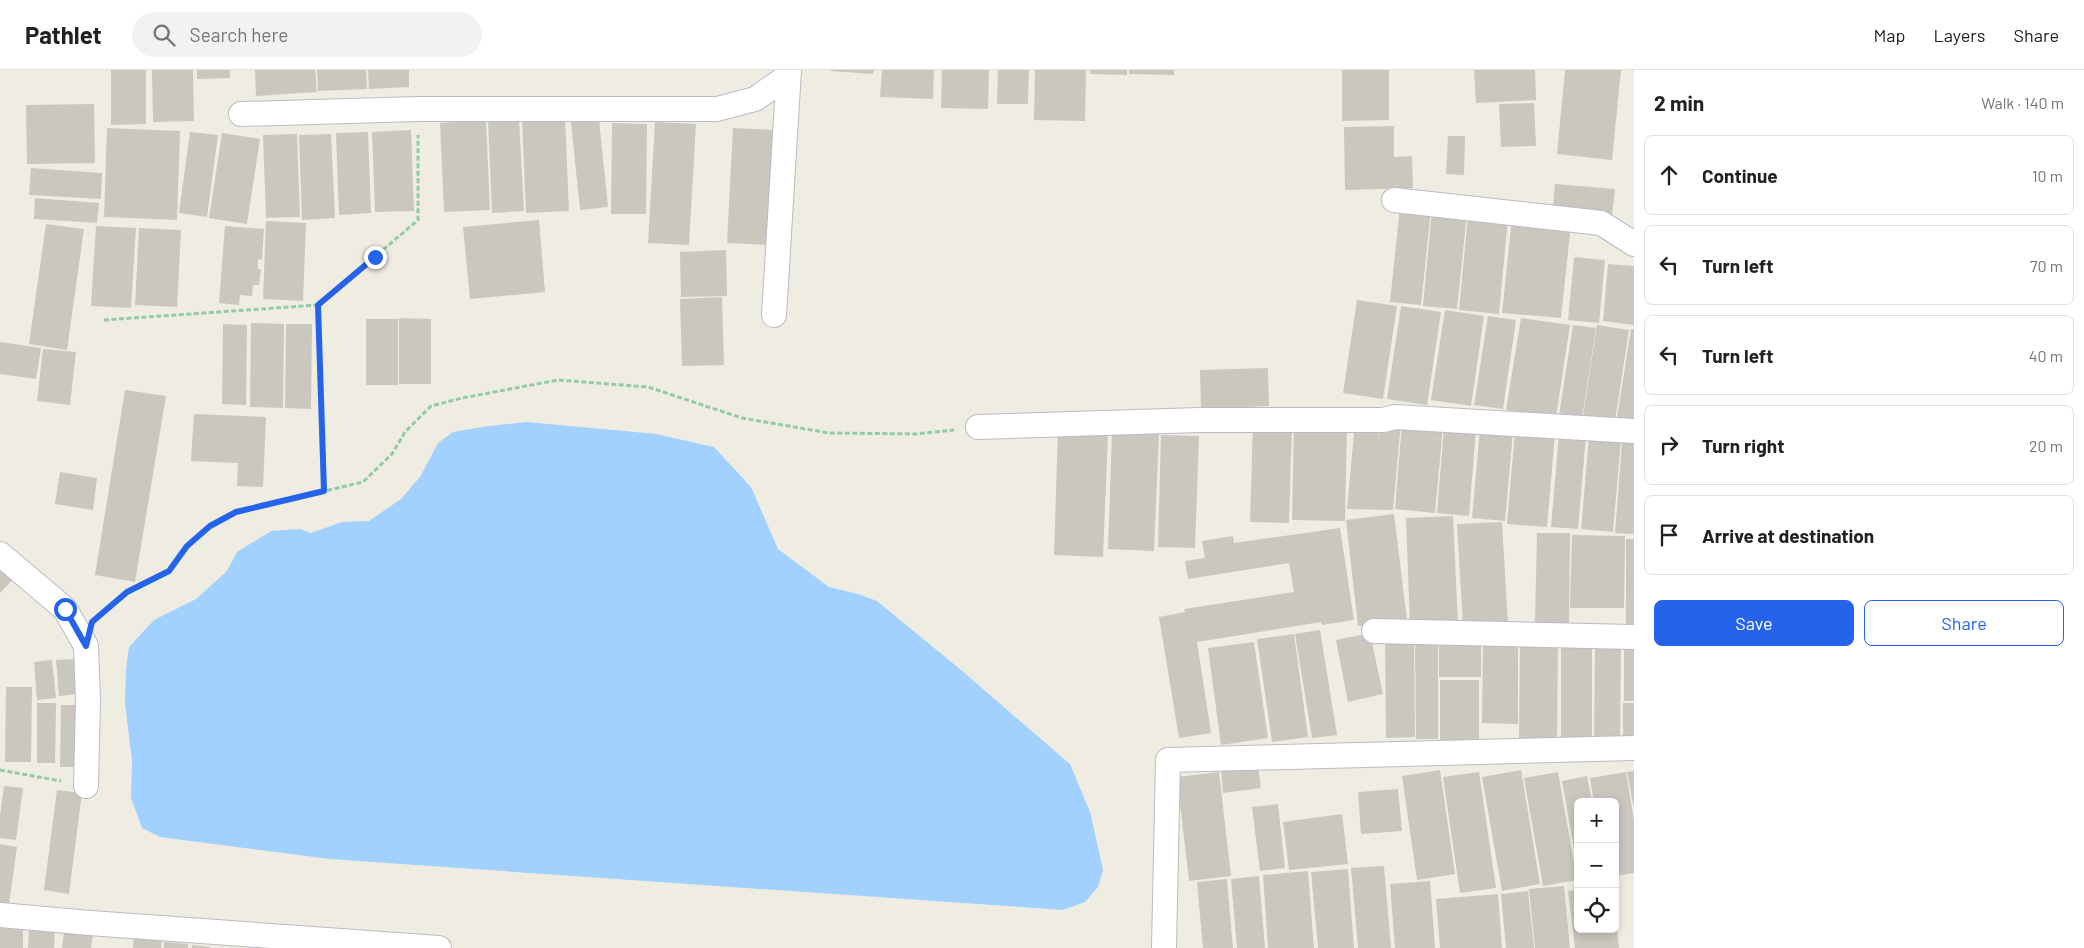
<!DOCTYPE html>
<meta charset="utf-8">
<style>
:root{--surface:#fff;--page:#f2f2f2;--text:#202124;--muted:#757577;--line:#e0e0e0;--accent:#2563eb}
body{margin:0;font-family:Barlow,sans-serif;background:var(--page);color:var(--text)}
.controls{position:absolute;right:15px;bottom:15px;display:grid;overflow:hidden;border-radius:8px;box-shadow:0 2px 8px #0003}
.controls button{width:45px;height:45px;display:grid;place-items:center;padding:0;border:0;border-bottom:1px solid var(--line);background:var(--surface);color:var(--text);font:25px sans-serif}
.stop{position:absolute;width:15px;height:15px;margin:-11px;border:4px solid #2563eb;border-radius:50%;background:#fff}
.stop.end{background:#2563eb;border-color:#fff;box-shadow:0 1px 5px #0008}
.list{margin:0;padding:0;list-style:none}
h2{display:flex;justify-content:space-between;align-items:center;height:65px;margin:0;padding:0 20px;font-size:21px}
h2 small{font-size:16px;font-weight:400;color:var(--muted)}
.list li{display:grid;grid-template-columns:32px 1fr auto;gap:15px;align-items:center;box-sizing:border-box;height:80px;margin:0 10px 10px;padding:0 10px;border:1px solid var(--line);border-radius:8px}
.list b{display:block;font-size:19px;white-space:nowrap}
.list em{font-size:16px;font-style:normal;color:var(--muted)}
.actions{display:flex;gap:10px;padding:15px 20px}
.actions a{flex:1;padding:11px 0;border:1px solid var(--accent);border-radius:8px;text-align:center;font-size:18px;color:var(--accent)}
.actions .main{background:var(--accent);color:#fff}
.icon{flex:none;width:28px;height:28px;fill:none;stroke:currentColor;stroke-width:2;stroke-linecap:round;stroke-linejoin:round}
.map{position:relative;flex:none;width:1634px;height:878px;overflow:hidden}
header{display:flex;align-items:center;gap:30px;box-sizing:border-box;height:70px;padding:0 25px;background:var(--surface);border-bottom:1px solid var(--line)}
header strong{font-size:24px}
nav{display:flex;gap:28px;margin-inline-start:auto;font-size:18px}
.search{width:350px;height:45px;background:var(--page);display:flex;align-items:center;gap:12px;box-sizing:border-box;padding:0 18px;border-radius:28px;color:var(--muted);font-size:19px}
main{display:flex}
aside{flex:1;background:var(--surface)}
.map>svg:first-child{display:block}
.water{fill:#a2d0ff}
.building{fill:#cac7bf}
.lines{fill:none;stroke-linecap:round;stroke-linejoin:round}
.minor-casing{stroke:#babcc3;stroke-width:26}
.path{stroke:#95caa8;stroke-width:3;stroke-dasharray:5 2.5;stroke-linecap:butt}
.minor{stroke:#fff;stroke-width:24}
.route{stroke:#2563eb;stroke-width:6}
</style>
<header>
<strong>Pathlet</strong>
<div class="search"><svg class="icon" aria-label="search" viewBox="0 0 24 24"><circle cx="10" cy="10" r="6"/><path d="M15 15l6 6"/></svg>Search here</div>
<nav><a>Map</a><a>Layers</a><a>Share</a></nav>
</header>
<main>
<div class="map">
<svg width="1634" height="878" viewBox="0 0 1634 878">
<rect width="100%" height="100%" fill="#efede2"/>
<!-- water -->
<path class="water" d="M527,352L656,364L714,377L751,417L778,479L829,517L858,524L877,531L961,600L1070,694L1090,742L1103,800L1098,817L1085,832L1063,840L330,789L160,767L142,758L131,728L132,691L125,633L126,600L129,577L154,550L196,529L227,501L237,482L271,461L300,459L311,463L342,452L369,451L401,429L420,407L438,373L453,362L489,356Z"/>
<!-- building -->
<path class="building" d="M111,0H146V54L111,55Z
M152,0H193L194,51L153,52Z
M197,0H230V8L197,9Z
M255,0H315L317,22L256,26Z
M317,0H366L367,19L318,21Z
M368,0H409V17L369,19Z
M831,0H874L873,4L831,1Z
M882,0H934L933,29L880,27Z
M942,0H989L988,39L941,38Z
M998,0H1029L1028,34H997Z
M1035,0H1086L1085,51L1034,50Z
M1090,0H1127V5L1090,4Z
M1129,0H1174V5L1129,4Z
M1342,0H1389V50L1342,51Z
M1474,0H1535L1536,30L1476,33Z
M1565,0H1621L1612,90L1557,84Z
M1534,33L1536,76L1501,77L1499,34Z
M94,34L95,93L27,94L26,35Z
M565,47L569,141L526,143L522,49Z
M519,49L524,141L492,143L488,50Z
M599,49L608,137L580,140L571,52Z
M486,50L490,140L444,142L440,53Z
M655,52L696,54L689,175L648,173Z
M612,53L647,54L646,144H611Z
M1394,56V87L1412,86L1413,118L1345,120L1344,57Z
M107,58L180,61L177,150L104,147Z
M733,58L774,60L767,175L727,173Z
M411,60L414,141L375,142L372,62Z
M190,62L218,65L207,147L179,143Z
M368,62L371,143L339,145L336,63Z
M222,63L260,69L247,154L209,148Z
M297,64L300,147L266,148L263,65Z
M331,64L335,148L302,150L299,65Z
M1448,66H1465L1464,105L1446,104Z
M31,98L102,103L101,129L29,125Z
M1555,114L1615,119L1612,145L1553,139Z
M35,128L99,133L97,153L34,149Z
M1400,137L1431,139L1421,235L1390,232Z
M1432,140L1467,143L1457,239L1423,236Z
M1468,145L1508,148L1499,244L1459,240Z
M1512,148L1571,154L1561,248L1502,243Z
M539,150L545,222L470,229L463,157Z
M266,151L306,153L303,231L263,229Z
M46,154L84,159L67,280L29,274Z
M96,156L136,158L131,238L91,236Z
M225,156L264,159L262,190L258,189V199H261L259,215H253L252,226L240,225L239,235L219,233Z
M139,158L181,160L177,237L135,235Z
M726,180L727,226L681,227L680,182Z
M1574,187L1605,190L1599,253L1568,250Z
M1608,194L1634,196V255L1603,251Z
M722,227L724,295L682,296L680,229Z
M1357,230L1397,236L1383,329L1343,323Z
M1401,236L1441,242L1427,335L1387,329Z
M1445,240L1484,246L1471,336L1431,330Z
M1488,246L1516,250L1503,339L1474,335Z
M399,248L431,249V314H399Z
M1521,248L1570,255L1556,347L1506,340Z
M366,249H398V315H366Z
M251,253L284,254L283,338L250,337Z
M223,254L247,255L246,335L222,334Z
M286,254H312L311,339L285,338Z
M1573,255L1596,258L1582,348L1559,345Z
M1597,255L1629,260L1615,351L1583,346Z
M1631,259H1634V351L1617,348Z
M0,272L41,278L36,309L0,304Z
M43,279L76,282L70,335L37,331Z
M1268,298L1269,336L1201,339L1200,300Z
M125,320L166,326L135,512L95,505Z
M194,344L266,347L263,417L237,416L238,393L191,391Z
M1380,351L1401,352L1393,440L1347,439L1355,352L1379,354L1378,379Z
M1253,353L1292,354L1289,453L1250,452Z
M1402,353L1443,356L1435,443L1395,439Z
M1294,354L1347,355L1345,451L1292,450Z
M1444,357L1476,360L1469,446L1437,443Z
M1480,359L1513,361L1505,451L1472,448Z
M1058,360L1108,362L1103,487L1054,485Z
M1515,361L1555,364L1547,457L1507,454Z
M1112,363L1159,364L1154,481L1108,479Z
M1559,364L1586,366L1578,459L1551,457Z
M1161,365L1199,366L1195,478L1158,477Z
M1589,367L1621,370L1613,462L1581,459Z
M1622,372H1634V464L1615,463Z
M60,402L97,408L93,440L55,434Z
M1394,444L1407,550L1358,556L1346,450Z
M1453,446L1458,554L1410,556L1406,448Z
M1502,452L1508,554L1463,557L1457,454Z
M1340,458L1354,550L1322,555L1321,552L1197,572L1211,663L1179,668L1159,547L1185,542L1184,539L1294,522L1289,493L1188,509L1185,491L1205,488L1202,471L1233,466L1234,473Z
M1537,463H1570L1569,554L1535,553Z
M1572,465L1625,466L1624,538H1570Z
M1626,469H1634V560H1626Z
M0,493L17,505L0,523Z
M1320,560L1337,665L1312,668L1295,564Z
M1370,563L1383,624L1348,632L1336,570Z
M1294,564L1308,667L1272,672L1257,569Z
M1414,568L1415,667L1386,668L1385,569Z
M1438,569V669H1416L1415,570Z
M1439,571H1481V607H1439Z
M1254,572L1268,668L1221,675L1208,578Z
M1520,572H1558L1557,673H1519Z
M1561,572H1592V673H1561Z
M1483,573H1518V654L1482,653Z
M1595,575H1621L1620,674H1594Z
M1624,577H1634V631H1624Z
M75,589L78,624L59,626L56,590Z
M52,590L56,628L37,630L34,592Z
M1440,610H1479V673H1440Z
M6,617H32L31,692H5Z
M37,633H56L55,693H37Z
M1623,633H1634V671H1623Z
M61,635H79L78,697H60Z
M1258,696L1261,718L1223,723L1221,700Z
M1440,700L1455,804L1417,810L1402,706Z
M1521,700L1540,814L1502,821L1482,707Z
M1634,701V734H1633L1627,702Z
M1219,702L1231,806L1189,811L1177,707Z
M1479,702L1496,818L1460,823L1443,707Z
M1558,702L1577,810L1543,816L1524,708Z
M1626,702L1634,750V803L1615,806V732H1594L1590,708Z
M1587,706L1592,732H1578L1577,796L1562,711Z
M4,716L23,718L16,770L0,768V746Z
M1398,719L1402,761L1361,764L1358,722Z
M57,720L82,723L69,824L44,820Z
M1278,734L1285,798L1260,801L1252,737Z
M1342,744L1348,794L1289,800L1283,752Z
M0,774L17,777L9,834L0,833Z
M1384,796L1391,878H1358L1351,798Z
M1348,799L1354,878H1318L1311,802Z
M1308,801L1314,878H1268L1263,805Z
M1259,806L1265,878H1237L1231,809Z
M1227,809L1233,878H1203L1197,812Z
M1430,811L1435,878H1395L1390,814Z
M1564,816L1570,878H1535L1529,819Z
M1578,820V859H1615L1616,853L1619,878H1575L1568,821Z
M1528,821L1534,878H1506L1501,824Z
M1498,824L1502,878H1440L1436,829Z
M23,854V878H0V855Z
M29,857L55,858L54,878H28Z
M64,862L93,865L91,878H62Z
M134,868L162,871L161,878H133Z
M164,872L188,874V878H164Z
M192,875L210,877V878H192Z"/>
<g class="lines">
<!-- minor casing -->
<g class="minor-casing">
<path id="minor" d="M241,44L418,39H717L755,29L788,6
M1394,130L1601,153L1634,174
M774,245L789,0
M978,357L1199,350H1383L1395,347L1634,361
M0,484L65,539L86,576L88,630L86,716
M1374,561L1634,567
M0,845L90,853L439,878
M1164,878L1168,690L1634,678"/>
</g>
<!-- path -->
<path class="path" d="M318,235L324,421
M104,250L318,235L418,150V65
M98,547L127,522L169,501L187,476L209,456L235,442L363,412L392,384L405,362L431,336L462,328L558,310L648,317L742,348L829,363L916,364L954,360
M0,700L61,711"/>
<!-- minor -->
<use href="#minor" class="minor"/>
</g>
<g class="lines">
<!-- route -->
<path class="route" d="M65,539L86,576L92,552L127,522L169,501L187,476L210,456L236,442L324,421L318,235L375,187"/>
</g>
</svg>
<div class="controls">
<button>+</button>
<button>−</button>
<button><svg class="icon" aria-label="locate" viewBox="0 0 24 24"><circle cx="12" cy="12" r="6"/><path d="M12 2v4M12 18v4M2 12h4M18 12h4"/></svg></button>
</div>
<div class="stop" style="left:65px;top:539px"></div>
<div class="stop end" style="left:375px;top:187px"></div>
</div>
<aside>
<h2>2 min<small>Walk · 140 m</small></h2>
<ul class="list">
<li><svg class="icon" aria-label="ahead" viewBox="0 0 24 24"><path d="M12 20V5M6 11l6-6 6 6"/></svg><div><b>Continue</b></div><em>10 m</em></li>
<li><svg class="icon" aria-label="left" viewBox="0 0 24 24"><path d="M17 20v-9H6M10 6l-5 5 5 5"/></svg><div><b>Turn left</b></div><em>70 m</em></li>
<li><svg class="icon" aria-label="left" viewBox="0 0 24 24"><path d="M17 20v-9H6M10 6l-5 5 5 5"/></svg><div><b>Turn left</b></div><em>40 m</em></li>
<li><svg class="icon" aria-label="right" viewBox="0 0 24 24"><path d="M7 20v-9h11M14 6l5 5-5 5"/></svg><div><b>Turn right</b></div><em>20 m</em></li>
<li><svg class="icon" aria-label="arrive" viewBox="0 0 24 24"><path d="M6 21V4h12l-3 4 3 4H6"/></svg><div><b>Arrive at destination</b></div></li>
</ul>
<div class="actions"><a class="main">Save</a><a>Share</a></div>
</aside>
</main>
